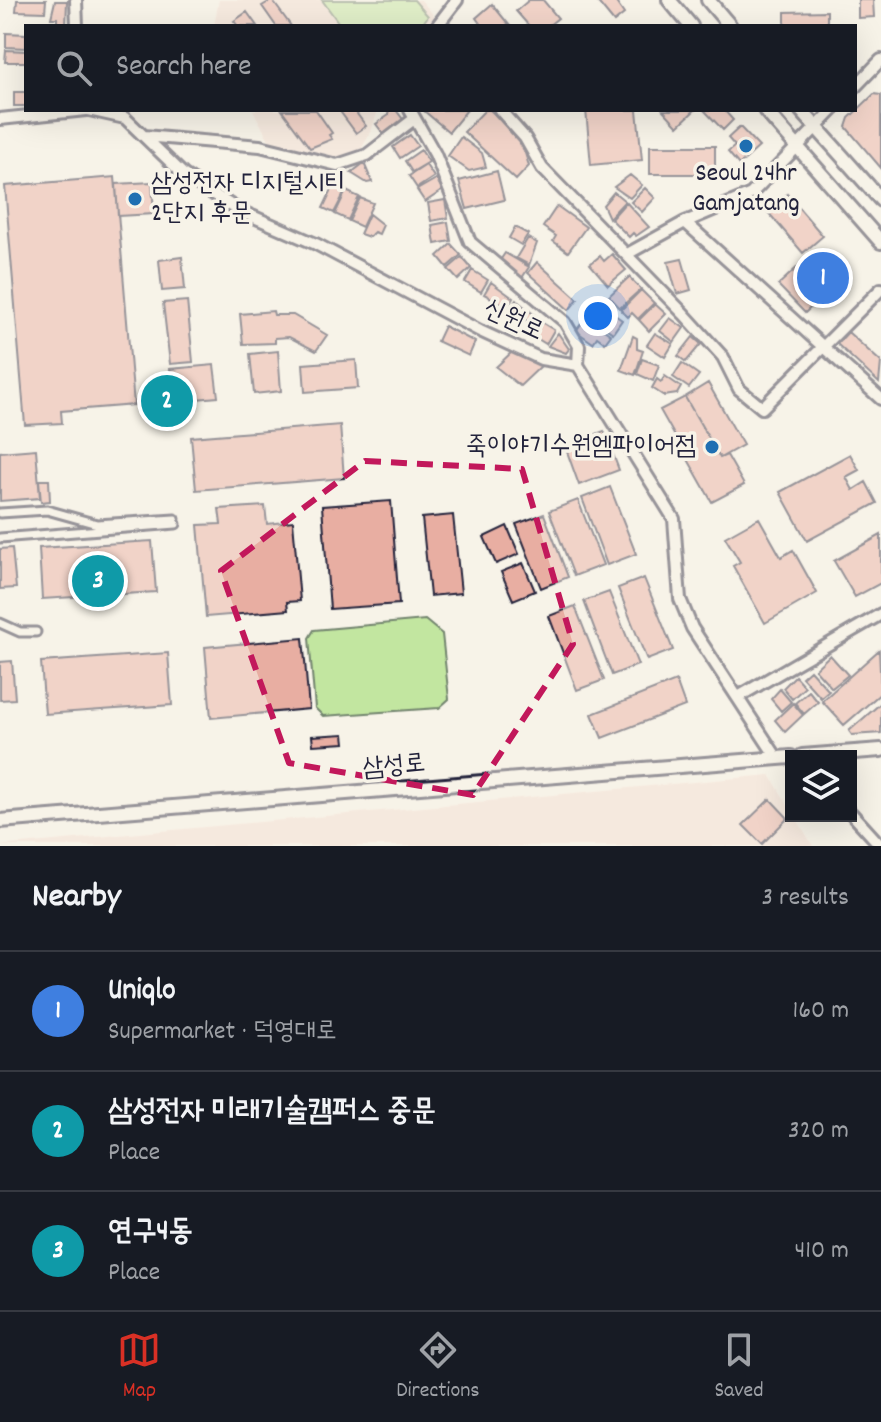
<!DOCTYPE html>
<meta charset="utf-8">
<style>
:root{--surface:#171b24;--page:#242831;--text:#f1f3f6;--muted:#9ea1a6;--line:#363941;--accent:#d93025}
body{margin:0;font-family:Dekko,"Poor Story",sans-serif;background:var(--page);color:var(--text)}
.controls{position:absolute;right:24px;bottom:24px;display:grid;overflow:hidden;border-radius:0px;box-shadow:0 8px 32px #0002}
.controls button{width:72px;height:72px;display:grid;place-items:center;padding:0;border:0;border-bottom:2px solid var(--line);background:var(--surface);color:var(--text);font:40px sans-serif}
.you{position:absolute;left:598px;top:316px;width:28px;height:28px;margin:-20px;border:6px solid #fff;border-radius:50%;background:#1a73e8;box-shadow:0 0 0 12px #1a73e833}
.badge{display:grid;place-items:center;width:52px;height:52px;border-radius:50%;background:var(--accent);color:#fff;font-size:26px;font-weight:700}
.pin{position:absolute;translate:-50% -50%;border:4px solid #fff;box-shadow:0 2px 8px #0006}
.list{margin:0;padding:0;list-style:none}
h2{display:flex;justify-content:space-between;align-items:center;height:104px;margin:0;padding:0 32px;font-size:34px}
h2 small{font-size:26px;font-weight:400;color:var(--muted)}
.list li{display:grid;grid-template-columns:52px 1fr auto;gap:24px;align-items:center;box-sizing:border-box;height:120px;padding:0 32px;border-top:2px solid var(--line)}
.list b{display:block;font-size:30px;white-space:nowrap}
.list p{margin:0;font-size:26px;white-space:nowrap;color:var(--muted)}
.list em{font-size:26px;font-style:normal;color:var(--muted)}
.icon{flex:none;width:44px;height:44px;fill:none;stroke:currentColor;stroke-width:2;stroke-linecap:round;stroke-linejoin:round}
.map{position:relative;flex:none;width:881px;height:846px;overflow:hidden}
.search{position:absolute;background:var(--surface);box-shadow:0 8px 32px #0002;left:24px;right:24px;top:24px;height:88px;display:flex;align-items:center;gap:20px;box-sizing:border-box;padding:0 28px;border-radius:0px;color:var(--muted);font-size:30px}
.sheet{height:464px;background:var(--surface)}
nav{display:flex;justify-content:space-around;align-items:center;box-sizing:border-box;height:112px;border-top:2px solid var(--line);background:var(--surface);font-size:22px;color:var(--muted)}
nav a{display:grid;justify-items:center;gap:4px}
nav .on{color:var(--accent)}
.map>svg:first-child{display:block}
.built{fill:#f2ded3}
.green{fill:#c2e6a0;stroke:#72846e;stroke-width:2}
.building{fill:#e8aea2;stroke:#22223b;stroke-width:2}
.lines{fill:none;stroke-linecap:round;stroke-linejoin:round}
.pedestrian-casing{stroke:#22223b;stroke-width:13}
.minor-casing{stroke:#22223b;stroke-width:16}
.tertiary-casing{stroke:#22223b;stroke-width:18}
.pedestrian{stroke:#f7f3e8;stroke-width:7}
.minor{stroke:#f7f3e8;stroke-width:10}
.tertiary{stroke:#f7f3e8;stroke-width:12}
.marked{fill:none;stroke:#c2185b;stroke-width:6;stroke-dasharray:16 10;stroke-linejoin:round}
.poi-dot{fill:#1f6fb2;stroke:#f7f3e8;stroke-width:3}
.labels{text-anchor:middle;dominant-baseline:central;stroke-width:7;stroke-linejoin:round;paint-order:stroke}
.poi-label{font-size:26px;fill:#22223b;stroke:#f7f3e8}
.street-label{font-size:26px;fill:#22223b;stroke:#f7f3e8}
</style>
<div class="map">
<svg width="881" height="846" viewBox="0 0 881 846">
<rect width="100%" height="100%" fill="#f7f3e8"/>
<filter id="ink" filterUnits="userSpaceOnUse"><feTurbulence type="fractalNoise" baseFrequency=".0125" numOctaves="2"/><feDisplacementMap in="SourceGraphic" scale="16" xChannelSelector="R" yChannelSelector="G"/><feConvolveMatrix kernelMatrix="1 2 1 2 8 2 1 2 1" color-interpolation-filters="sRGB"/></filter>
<g filter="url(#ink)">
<!-- built -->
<path class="built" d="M219,0H421L435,17L428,26H214Z
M253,110H378L371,132L356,158H321L288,151L270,142Z
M770,775L791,810V816H795L813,846H0Z"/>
<!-- green -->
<path class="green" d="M322,0H414L428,16L421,26H341Z
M425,620L442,634L449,699L439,708L323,716L315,708L309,638L314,630Z"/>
<!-- building -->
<path class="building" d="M17,0H46L45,12L16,11Z
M272,0L291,26H276L262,6Z
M529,0H543L558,18L548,26H529L516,11Z
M596,0L615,1L624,14L614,22Z
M858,0H873L874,17L858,18Z
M55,1H67L66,26H57V18H51Z
M492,4L510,26H482L476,18Z
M827,11V26H785V12Z
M247,12L257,26H238L234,21Z
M6,33L26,34V48L6,47Z
M6,50L26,51V62H5Z
M14,92H26V106H14Z
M874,94L881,95V168L846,127L849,118Z
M282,110H316L332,133L329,135L332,139L310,148Z
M339,110H354L366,126L356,133Z
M396,110L405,122L385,136L376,124L389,115L387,110Z
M423,110H467L449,132Z
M485,110H490L520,137L529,166L516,180L464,132Z
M586,110H637L642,160L591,165Z
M663,110H695L678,126Z
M704,110H724L733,120L723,130Z
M740,127L759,147L739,165L728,152L735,146L728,138Z
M410,135L418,146L400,158L393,147Z
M461,137L482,153L486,167L469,171L448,156Z
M650,146H715V174H650Z
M421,150L429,162L412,172L405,161Z
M364,163L372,182L367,183L351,173Z
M426,165L434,177L417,188L409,176Z
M497,171L504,200L467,209L459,181Z
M630,175L642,185L630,198L614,187Z
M115,177L134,405L61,411L62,423L25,425L5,186Z
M436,179L443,190L425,202L417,190Z
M152,182L154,214L118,216L116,184Z
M334,185L346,190L334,213L323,208Z
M645,188L655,198L642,212L631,202Z
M346,191L359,197L348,220L335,214Z
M614,192L625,201L609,218L603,205Z
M787,194L823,236L803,253L767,211Z
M360,198L373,203L362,227L349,221Z
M445,200L448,218L431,221L428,203Z
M626,202L649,227L636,236L633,233L629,237L611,219Z
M557,206L586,227L568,252L553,241L556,236L543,227Z
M369,214L383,225L379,234L374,232L369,237L360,234Z
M448,222L451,241L435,244L432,225Z
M515,227L528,234L521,245L509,238Z
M528,238L537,243L529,265L516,258Z
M451,244L461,255L447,267L438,256Z
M814,252L840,279L805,313L778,285Z
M505,253L529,267L522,278L497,265Z
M612,254L626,270L608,285L590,264L600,256L604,261Z
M182,257L185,289L162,291L159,260Z
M462,257L471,268L458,280L448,269Z
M682,259L691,290L677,294L668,262Z
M537,262L578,299L569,310L528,273Z
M472,270L488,280L481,292L465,282Z
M629,277L641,289L620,308L609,296Z
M491,282L513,298L508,307L484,294Z
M641,290L654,303L638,319L632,313L628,317L621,310Z
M516,300L537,317L533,324L510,310Z
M187,301L193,362L170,364L163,303Z
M599,304L622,320L613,333L590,317Z
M655,304L666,314L649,331L639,320Z
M273,311L274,315H293L327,335L316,351L289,337L275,338V343L243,344L240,314Z
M586,317L611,335L605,343L597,337L593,343L576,331Z
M670,318L684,328L674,342L660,331Z
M541,322L554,330L546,344L533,336Z
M444,326L475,342L469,356L437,341Z
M848,332L881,362L879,383L837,344Z
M558,333L569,349L566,353L548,346Z
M655,333L673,344L665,357L647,345Z
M633,336L637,338V349L643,351L635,375L621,370Z
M693,337L701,344L686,362L678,356Z
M278,351L281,391L254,394L250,354Z
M512,352L541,366L520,386L496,367Z
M642,359L659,365L653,381L637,374Z
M356,360L358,388L305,392L303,364Z
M682,363L699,375L689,388L673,377Z
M214,365L218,397L173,401L170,369Z
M665,376L681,387L677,394L664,396L652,388L657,379L661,382Z
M708,383L743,445L720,458L685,397Z
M685,397L720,458L727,455L744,485L712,502L660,410Z
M340,425L344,478L196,490L191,437Z
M604,431L619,470L579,485L565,446Z
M36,449L40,498L0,501V452Z
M850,454L859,470L846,477L853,490L866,482L877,503L807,541L780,492Z
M39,480H49L50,501L41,502Z
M610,487L636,554L607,565L582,498Z
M578,500L603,565L574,576L549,511Z
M391,501L399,604L330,609L322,506Z
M265,506L267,524L293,521L300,601L287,602L288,610L206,617L198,525L221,524L219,509Z
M544,514L568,577L541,588L516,524Z
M453,515L461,593L430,596L422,518Z
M759,518L781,557L793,550L817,593L765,623L733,566L740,562L725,537Z
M507,526L519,554L496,564L484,537Z
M881,535V583L855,597L834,561Z
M152,541L156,592L42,599L39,548Z
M12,548L16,588L0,589V549Z
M523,563L535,591L513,600L501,572Z
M644,578L673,650L647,660L618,588Z
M609,592L638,665L612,675L584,601Z
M575,606L604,680L577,690L549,616Z
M303,638L309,709L211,718L205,647Z
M879,650L881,693L844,725L822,701Z
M168,653L172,705L45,714L41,662Z
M830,655L848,675L832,688L815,669Z
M12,661L15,699L0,700V662Z
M810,670L829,691L821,698L802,677Z
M795,676L805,687L792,699L783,688Z
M676,681L685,706L602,738L592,714Z
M780,689L791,702L781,711L771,699Z
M809,691L818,702L804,714L795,703Z
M793,703L803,715L785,732L775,720Z
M881,703V733L852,735L849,731Z
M344,734L345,743L313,745L312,736Z
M770,799L788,818L762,844L743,825Z"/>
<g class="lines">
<!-- pedestrian casing -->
<g class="pedestrian-casing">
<path id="pedestrian" d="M0,513L47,510L97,524L175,519
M0,538L176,524
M0,623L20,632H36"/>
</g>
<!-- minor casing -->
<g class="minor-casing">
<path id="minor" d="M76,0L77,26
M437,26L457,0
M855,87L881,60
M89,110L125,118L184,175L238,210L316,244L480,331L541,359L578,365L674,519L680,599L692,628L777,758
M410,110L435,154L470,242L565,322L579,346L578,365
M500,110L525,138L542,168L684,314L723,357L739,389L762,408L881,289
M833,110L751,194L685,222L881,399
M0,119L86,110
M144,136L260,146L337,165L367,155L414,119
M629,253L685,222
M738,697L881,614
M851,813L881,846"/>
</g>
<!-- tertiary casing -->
<g class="tertiary-casing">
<path id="tertiary" d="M669,0L691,26
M708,0L730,26
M765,110L881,242
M801,110L881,200
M802,756L881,750
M0,821L791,757"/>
</g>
<!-- pedestrian -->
<use href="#pedestrian" class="pedestrian"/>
<!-- minor -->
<use href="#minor" class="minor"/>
<!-- tertiary -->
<use href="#tertiary" class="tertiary"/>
</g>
</g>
<!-- marked area -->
<path d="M0 0H881V846H0ZM365,461L522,469L573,644L473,795L289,763L221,571Z" fill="#f7f3e8" fill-opacity=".55" fill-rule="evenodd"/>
<path class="marked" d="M365,461L522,469L573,644L473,795L289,763L221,571Z"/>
<!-- markers -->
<g class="poi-dot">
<circle cx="746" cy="146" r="8"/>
<circle cx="135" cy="199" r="8"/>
<circle cx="712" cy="447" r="8"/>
</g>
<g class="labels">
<!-- poi labels -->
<g class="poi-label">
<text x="746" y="174">Seoul 24hr<tspan x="746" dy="30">Gamjatang</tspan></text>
<text x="151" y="184" text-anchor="start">삼성전자 디지털시티<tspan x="151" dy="30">2단지 후문</tspan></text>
<text x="696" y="447" text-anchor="end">죽이야기수원엠파이어점</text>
</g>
<!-- street labels -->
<g class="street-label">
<text transform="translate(513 321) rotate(25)">신원로</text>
<text transform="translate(394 767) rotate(-5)">삼성로</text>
</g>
</g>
</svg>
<div class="controls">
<button><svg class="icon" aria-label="layers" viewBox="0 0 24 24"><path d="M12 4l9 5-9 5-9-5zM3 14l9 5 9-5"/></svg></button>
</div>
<div class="you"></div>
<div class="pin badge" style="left:823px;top:278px;background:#3f7fe0">1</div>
<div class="pin badge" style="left:167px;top:401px;background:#0f9aa8">2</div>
<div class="pin badge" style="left:98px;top:581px;background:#0f9aa8">3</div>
<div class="search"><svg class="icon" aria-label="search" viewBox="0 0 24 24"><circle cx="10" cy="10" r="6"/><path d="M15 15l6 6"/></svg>Search here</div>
</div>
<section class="sheet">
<h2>Nearby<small>3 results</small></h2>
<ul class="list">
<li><span class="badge" style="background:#3f7fe0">1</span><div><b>Uniqlo</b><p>Supermarket · 덕영대로</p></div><em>160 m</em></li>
<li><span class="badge" style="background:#0f9aa8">2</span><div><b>삼성전자 미래기술캠퍼스 중문</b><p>Place</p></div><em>320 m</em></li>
<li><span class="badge" style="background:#0f9aa8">3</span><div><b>연구4동</b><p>Place</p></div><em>410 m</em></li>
</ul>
</section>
<nav>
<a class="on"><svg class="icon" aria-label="map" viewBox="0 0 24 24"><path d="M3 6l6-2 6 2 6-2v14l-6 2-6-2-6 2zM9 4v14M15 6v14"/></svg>Map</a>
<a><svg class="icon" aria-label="directions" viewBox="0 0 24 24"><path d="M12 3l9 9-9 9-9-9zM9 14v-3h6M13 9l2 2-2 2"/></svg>Directions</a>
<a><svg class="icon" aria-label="saved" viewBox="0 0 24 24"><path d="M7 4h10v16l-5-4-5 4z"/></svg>Saved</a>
</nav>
